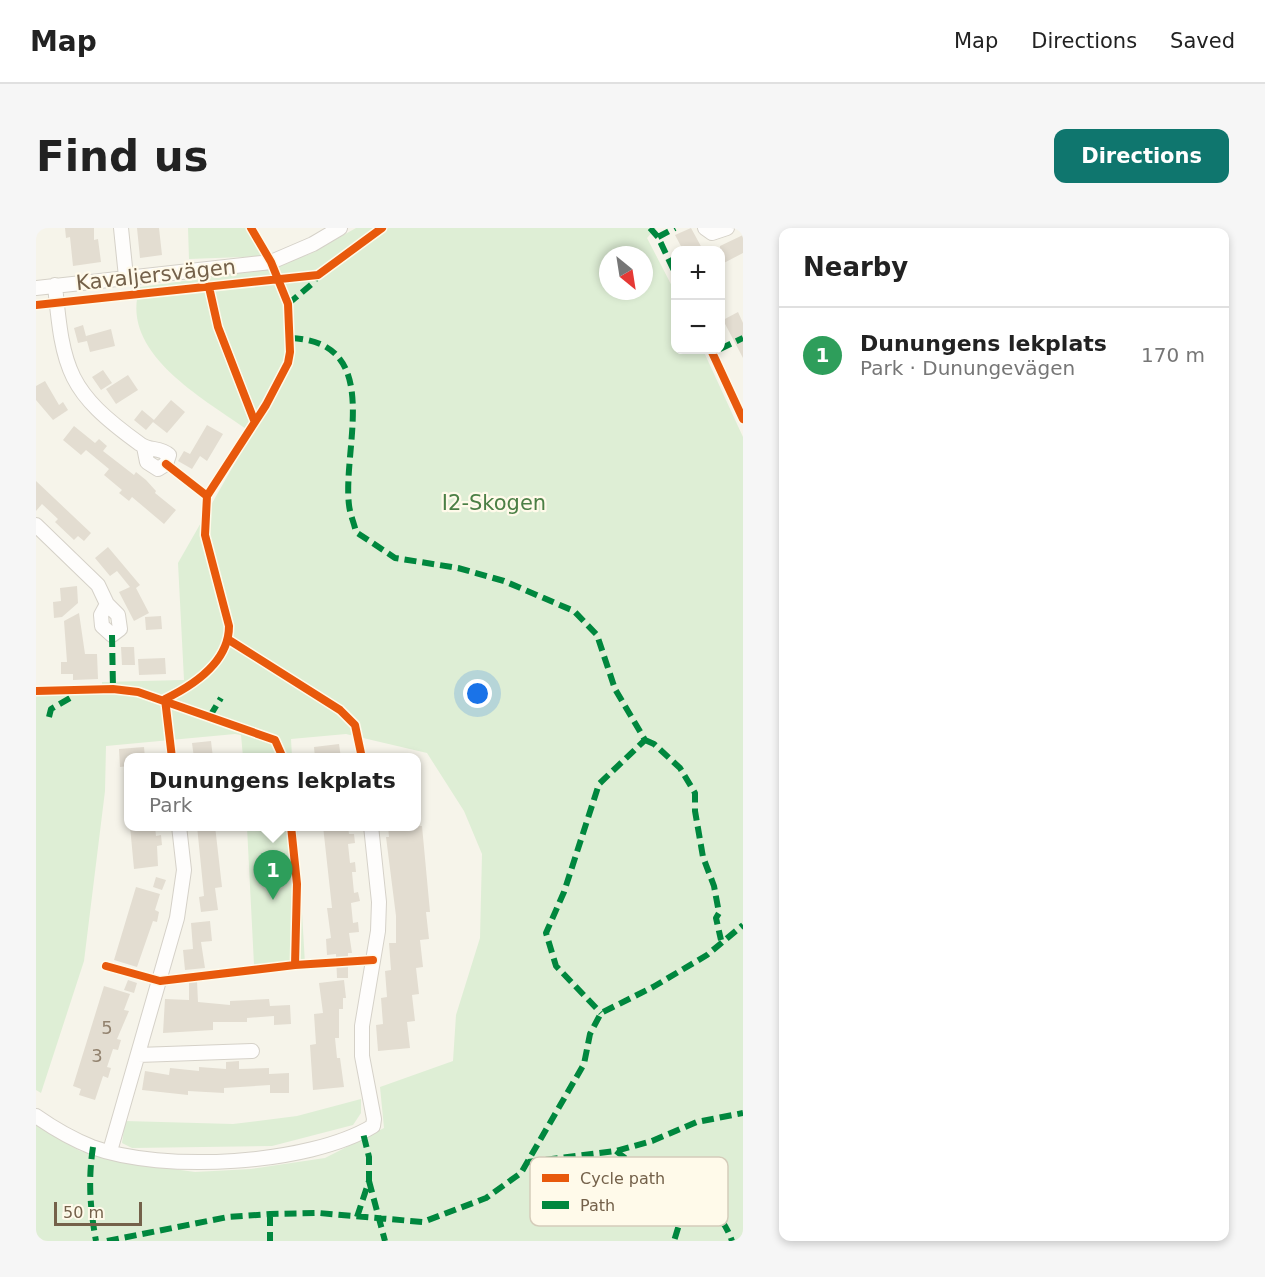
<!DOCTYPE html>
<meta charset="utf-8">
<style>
:root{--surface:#fff;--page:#f6f6f6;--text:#222;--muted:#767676;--line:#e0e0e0;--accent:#0f766e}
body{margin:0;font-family:"DejaVu Sans",sans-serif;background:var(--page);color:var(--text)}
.controls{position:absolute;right:18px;top:18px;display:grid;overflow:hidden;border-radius:12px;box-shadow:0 3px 9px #0003}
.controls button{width:54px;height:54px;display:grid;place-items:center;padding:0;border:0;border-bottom:2px solid var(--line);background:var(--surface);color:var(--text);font:30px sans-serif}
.compass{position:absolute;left:563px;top:18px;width:54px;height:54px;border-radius:50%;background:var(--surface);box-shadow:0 3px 9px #0003;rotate:150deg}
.scale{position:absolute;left:18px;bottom:15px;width:88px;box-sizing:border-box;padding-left:6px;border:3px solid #74614a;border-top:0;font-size:16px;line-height:21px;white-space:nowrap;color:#74614a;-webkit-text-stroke:4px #fffaea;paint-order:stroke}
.you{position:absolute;left:442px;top:466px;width:21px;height:21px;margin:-15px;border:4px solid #fff;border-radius:50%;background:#1a73e8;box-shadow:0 0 0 9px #1a73e833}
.badge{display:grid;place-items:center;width:39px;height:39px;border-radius:50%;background:var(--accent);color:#fff;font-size:20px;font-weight:700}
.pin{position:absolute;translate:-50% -50px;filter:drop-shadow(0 2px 3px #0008)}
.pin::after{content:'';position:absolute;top:32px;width:21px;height:18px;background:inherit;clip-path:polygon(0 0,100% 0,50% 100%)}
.popup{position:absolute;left:88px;top:525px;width:297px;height:78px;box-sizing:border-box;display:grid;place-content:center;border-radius:12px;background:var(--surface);filter:drop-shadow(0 2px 4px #0005);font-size:20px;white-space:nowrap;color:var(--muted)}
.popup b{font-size:22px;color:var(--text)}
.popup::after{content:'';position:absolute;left:50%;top:100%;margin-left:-12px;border:12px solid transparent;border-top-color:var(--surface)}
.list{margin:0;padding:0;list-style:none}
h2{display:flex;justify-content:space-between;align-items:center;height:78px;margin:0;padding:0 24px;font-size:26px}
h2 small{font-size:20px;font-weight:400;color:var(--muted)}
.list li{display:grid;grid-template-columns:39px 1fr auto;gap:18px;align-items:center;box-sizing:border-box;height:96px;padding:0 24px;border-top:2px solid var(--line)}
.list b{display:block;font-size:22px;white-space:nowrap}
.list p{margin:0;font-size:20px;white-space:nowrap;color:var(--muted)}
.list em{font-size:20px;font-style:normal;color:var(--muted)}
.map{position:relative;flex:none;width:707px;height:1013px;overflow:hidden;border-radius:12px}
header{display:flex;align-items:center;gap:36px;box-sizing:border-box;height:84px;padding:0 30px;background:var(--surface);border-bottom:2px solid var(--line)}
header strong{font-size:28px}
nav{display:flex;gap:33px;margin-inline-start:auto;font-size:21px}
.intro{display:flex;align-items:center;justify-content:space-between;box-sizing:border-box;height:144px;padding:0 36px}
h1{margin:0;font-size:42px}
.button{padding:15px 27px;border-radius:12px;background:var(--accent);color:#fff;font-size:21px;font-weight:700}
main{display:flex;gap:36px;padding:0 36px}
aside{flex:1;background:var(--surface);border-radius:12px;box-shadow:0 3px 9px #0003}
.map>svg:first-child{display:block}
.green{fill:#deeed5;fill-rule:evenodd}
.building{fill:#e3ddd1}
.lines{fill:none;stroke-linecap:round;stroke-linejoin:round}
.minor-casing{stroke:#d5d1c8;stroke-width:16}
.minor{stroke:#fefdfc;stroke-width:14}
.quiet{stroke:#00873e;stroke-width:6;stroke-dasharray:12 6;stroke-linecap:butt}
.cycleway-casing{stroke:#fffaea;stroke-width:11}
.cycleway{stroke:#e8590c;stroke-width:8}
.labels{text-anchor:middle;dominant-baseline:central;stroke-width:4.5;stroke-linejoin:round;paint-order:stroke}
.number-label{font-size:18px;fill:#92826e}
.street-label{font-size:21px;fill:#74614a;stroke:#fffaea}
.park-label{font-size:21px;fill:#4b7f45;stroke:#fffaea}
.key{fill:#fffaea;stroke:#d5ccba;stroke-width:1.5}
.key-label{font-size:16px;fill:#74614a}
</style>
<header>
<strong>Map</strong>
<nav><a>Map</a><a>Directions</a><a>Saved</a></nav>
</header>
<div class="intro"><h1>Find us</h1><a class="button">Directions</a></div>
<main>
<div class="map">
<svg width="707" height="1013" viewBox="0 0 707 1013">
<rect width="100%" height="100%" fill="#f6f4ea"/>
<!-- green -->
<path class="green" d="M152,0H220L235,28L153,31Z
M320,0H620L611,10L639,64L640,122H667L707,209V1013H0V897L44,923L101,936L159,944L215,941L289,930L348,900L344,859L417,833L420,787L444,710L446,626L428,583L391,525L310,506L255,511L256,529H207L205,507L199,506L70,518L69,563L48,733L5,865L0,862V468L66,465V454L148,452L142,335L216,205C172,173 81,126 104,59L228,42L274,26ZM572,27H608V63H572Z
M211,599H261L269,736L218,737Z
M325,871V885L317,897L236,918L96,920L86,915L89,893L197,896L261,888Z"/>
<!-- building -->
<path class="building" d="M29,0H58V12L62,11L65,34L37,38L34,9L30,10Z
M101,0H123L126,27L104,30Z
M655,0L667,22H647L639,7Z
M707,7V25L684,37V18Z
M702,84L707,95V130L687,92Z
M47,97L51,112L50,108L75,101L79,118L54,124L51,113L42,115L38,100Z
M67,142L76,155L65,162L56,149Z
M92,147L102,162L80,176L70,161Z
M9,153L23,177L27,174L32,182L17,192L0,172V158Z
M135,172L149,184L131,205L117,194L110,202L98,192L106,182L118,192Z
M171,197L187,206L171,233L164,228L156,241L142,233L148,223L154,226Z
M38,198L59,215L63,211L71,218L67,223L98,247L100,244L110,252L120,263L119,265L140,282L128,296L96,269L93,273L83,265L86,262L68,247L73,241L50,222L45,227L27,212Z
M0,253L55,305L48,313L42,308L38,312L19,294L22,291L6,276L0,283Z
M72,319L104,357L100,360L113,385L98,393L83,364L94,359L81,343L74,348L59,330Z
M41,358L42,375L26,389L18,390L17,374L25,373L24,360Z
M43,385L49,426H61L62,451L37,452V446H25V434H31L28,393Z
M125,388L126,401L110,402L109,389Z
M85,419H98L99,437H86Z
M129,430L130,446L103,447L102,431Z
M175,513L177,530H158L156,515Z
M303,516L305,530H279L278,519Z
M108,519L109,530H93V538L84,539L83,521Z
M94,598H119L120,608L125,607L126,617L121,618L122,638L98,641Z
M161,598H179L186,659L179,660L182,682L165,684L163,669L168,668Z
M287,598H312L313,606H318L319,615L312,616L314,635L319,634L320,644H316L318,665L322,664L324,673L315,675L317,695L322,694L323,704L313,705L316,725H312V750H301L300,726L291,727L290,711L295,710L291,680H296Z
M352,598H386L394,684H390L393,711L384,712L387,739L380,740L383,766L376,767L379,793L371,794L374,820L342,823L340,797L347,796L345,770L351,769L349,743L355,742L353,715H360V688L350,609H353Z
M120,649L130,652L126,662L117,659Z
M100,659L124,666L119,682L123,684L121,694L117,693L101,739L78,732Z
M174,693L176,713L165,714L169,740L149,742L147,722L157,721L155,695Z
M92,752L101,755L98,765L88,762Z
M308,752L310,770H307V781H303V810H299L301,830H304L308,859L277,862L274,817L280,816L278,786L287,785L283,755Z
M161,753L162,774L194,777V773L233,771L234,778L254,777L255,796L238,797V788L211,790V794H177V802L127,805L129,771L153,772V754Z
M68,758L94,766L88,782L93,783L81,811L85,812L82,822L77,821L71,839L75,840L72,850L67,848L59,872L43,867L45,861L37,858Z
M203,833V841L233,840V846L253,845V865H234V857L188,860V865L152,863V867L106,862L109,843L133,847L134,840L163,843V839L190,841V834Z"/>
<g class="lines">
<!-- minor casing -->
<g class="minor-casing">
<path id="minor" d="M85,0L90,49
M669,0L676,5L691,0
M19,57C27,143 32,164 104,216C113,223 124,219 133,227L130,236L122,241L111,234L108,219
M0,60L235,34L277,16L304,0
M0,297L62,357L71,376L82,387L84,401L76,407L66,398L65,387L71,376
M102,827L216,823
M0,888C17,900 36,911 56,919C127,945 272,937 337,898L338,891L326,828V798L342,703L343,674L335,598
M74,923L141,690L148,642L143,598"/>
</g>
<!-- minor -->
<use href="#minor" class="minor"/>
<!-- quiet -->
<path class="quiet" d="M614,0L622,9L640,47
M622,9L639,0
M252,76L277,55L282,47
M255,110C349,114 306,219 313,277C314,286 318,295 320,304L359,330L422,340L468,353L538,383L561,407L579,461L609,512L563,556L528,664L510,705L520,738L565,785
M684,121L707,110
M76,407L77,461
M174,488L185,470
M13,489L15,481L36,469L38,462
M609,512L618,516L644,540L659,565V583L667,629L678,658L683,685L680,690L685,712
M57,919C52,952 54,980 60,1013
M580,923L643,972L646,987L638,1013
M492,934L580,923L616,913L661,894L707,885
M333,953L349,1013
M643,972L661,969C678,982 689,993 696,1013
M234,986V1013
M321,989L333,953V929L327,905
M71,1013L192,989L234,986L283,985L387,994L450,970L485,945L548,836L554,806L565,785L617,759L671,727L707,697"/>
<!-- cycleway casing -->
<g class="cycleway-casing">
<path id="cycleway" d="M173,59L182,99L218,192
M0,77L282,47L346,0
M675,122L707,191
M130,236L171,268L169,307L193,398C193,434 158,457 129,471L136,530
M171,268L230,177L252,135L254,124L252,76L235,34L215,0
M193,412L304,482L319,497L326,530
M0,463L77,461L102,464L239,512L247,530
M255,598L261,656L259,737
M70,738L124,753L259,737L337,732"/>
</g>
<!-- cycleway -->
<use href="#cycleway" class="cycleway"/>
</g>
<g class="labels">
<!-- number labels -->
<g class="number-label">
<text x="71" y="799">5</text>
<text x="61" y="827">3</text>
</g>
<!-- street labels -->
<g class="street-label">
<text transform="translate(120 47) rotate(-6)">Kavaljersvägen</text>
</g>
<!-- park labels -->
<g class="park-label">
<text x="458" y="275">I2-Skogen</text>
</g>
</g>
<!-- legend -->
<rect x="494" y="929" width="198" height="69" rx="9" class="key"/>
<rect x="506" y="946" width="27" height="8" fill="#e8590c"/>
<rect x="506" y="973" width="27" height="8" fill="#00873e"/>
<g class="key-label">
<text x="544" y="956">Cycle path</text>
<text x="544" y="983">Path</text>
</g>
</svg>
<div class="controls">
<button>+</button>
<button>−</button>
</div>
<svg class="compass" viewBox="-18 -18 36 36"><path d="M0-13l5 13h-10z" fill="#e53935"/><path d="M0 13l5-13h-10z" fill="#767676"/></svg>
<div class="scale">50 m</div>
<div class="you"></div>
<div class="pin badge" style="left:237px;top:672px;background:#2e9e5b">1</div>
<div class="popup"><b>Dunungens lekplats</b>Park</div>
</div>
<aside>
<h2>Nearby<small></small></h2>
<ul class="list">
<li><span class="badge" style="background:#2e9e5b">1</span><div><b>Dunungens lekplats</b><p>Park · Dunungevägen</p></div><em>170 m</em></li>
</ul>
</aside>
</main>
